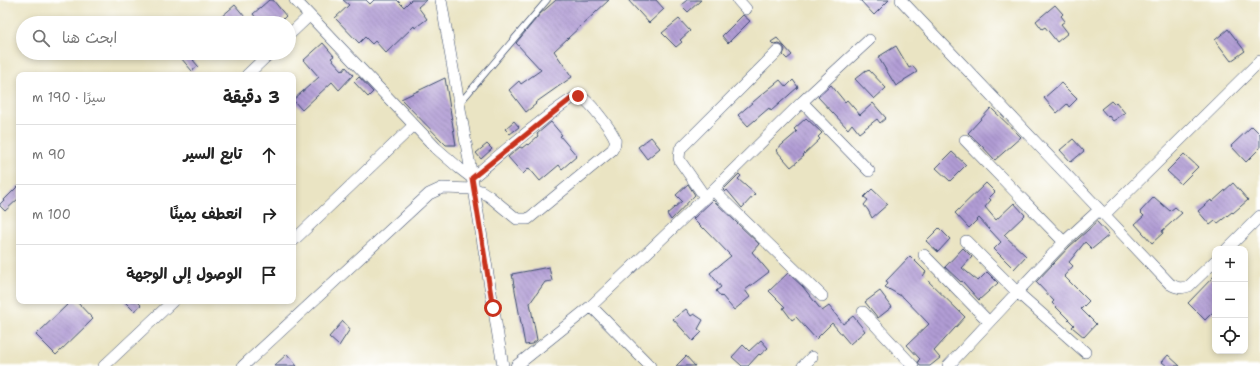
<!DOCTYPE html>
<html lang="ar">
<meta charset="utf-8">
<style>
:root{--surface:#fff;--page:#f2f2f2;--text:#222;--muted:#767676;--line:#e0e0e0}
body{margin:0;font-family:"Shantell Sans","Playpen Sans Arabic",sans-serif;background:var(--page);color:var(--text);direction:rtl}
.controls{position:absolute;right:12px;bottom:12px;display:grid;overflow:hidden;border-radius:8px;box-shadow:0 2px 6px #0003}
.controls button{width:36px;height:36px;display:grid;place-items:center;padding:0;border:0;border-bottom:1px solid var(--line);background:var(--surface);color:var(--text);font:20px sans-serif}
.stop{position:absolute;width:12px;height:12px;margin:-9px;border:3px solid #c8321e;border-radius:50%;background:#fff}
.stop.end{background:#c8321e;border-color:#fff;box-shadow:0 1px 4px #0008}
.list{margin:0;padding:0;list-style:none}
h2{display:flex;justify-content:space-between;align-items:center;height:52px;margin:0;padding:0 16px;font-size:17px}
h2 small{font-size:13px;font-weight:400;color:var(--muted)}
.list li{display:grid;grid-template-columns:26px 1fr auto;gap:12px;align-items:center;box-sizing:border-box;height:60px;padding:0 16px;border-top:1px solid var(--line)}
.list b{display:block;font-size:15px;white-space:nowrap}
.list em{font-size:13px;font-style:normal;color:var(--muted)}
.icon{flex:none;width:22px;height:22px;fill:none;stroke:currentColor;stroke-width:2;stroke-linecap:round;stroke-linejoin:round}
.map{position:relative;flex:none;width:1260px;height:366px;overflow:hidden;direction:ltr}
.search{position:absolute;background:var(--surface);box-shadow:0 2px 6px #0003;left:16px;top:16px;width:280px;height:44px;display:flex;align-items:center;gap:10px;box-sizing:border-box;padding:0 14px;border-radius:22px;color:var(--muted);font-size:15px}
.panel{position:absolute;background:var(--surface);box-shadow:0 2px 6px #0003;left:16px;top:72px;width:280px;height:232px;border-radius:8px;direction:rtl}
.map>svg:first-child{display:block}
.building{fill:url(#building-back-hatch)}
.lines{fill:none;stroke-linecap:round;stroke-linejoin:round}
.lane-casing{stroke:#3a4a6d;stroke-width:7}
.street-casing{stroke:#3a4a6d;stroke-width:12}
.lane{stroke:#fff;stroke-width:5.5}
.street{stroke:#fff;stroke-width:11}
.route{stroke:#c8321e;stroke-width:5}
</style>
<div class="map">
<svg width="1260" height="366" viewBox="0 0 1260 366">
<defs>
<pattern id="building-back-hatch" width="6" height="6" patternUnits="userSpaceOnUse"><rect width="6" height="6" fill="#b19cd4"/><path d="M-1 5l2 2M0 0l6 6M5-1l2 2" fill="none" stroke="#8f80af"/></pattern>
</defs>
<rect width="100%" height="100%" fill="#fff"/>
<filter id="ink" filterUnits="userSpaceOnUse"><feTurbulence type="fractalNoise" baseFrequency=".025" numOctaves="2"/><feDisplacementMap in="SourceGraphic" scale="8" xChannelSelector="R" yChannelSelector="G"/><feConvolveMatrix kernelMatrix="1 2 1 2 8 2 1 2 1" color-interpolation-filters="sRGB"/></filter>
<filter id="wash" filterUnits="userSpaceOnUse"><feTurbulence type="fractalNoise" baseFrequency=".012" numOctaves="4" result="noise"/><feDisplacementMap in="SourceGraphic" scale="16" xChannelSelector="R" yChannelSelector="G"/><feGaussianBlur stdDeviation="0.9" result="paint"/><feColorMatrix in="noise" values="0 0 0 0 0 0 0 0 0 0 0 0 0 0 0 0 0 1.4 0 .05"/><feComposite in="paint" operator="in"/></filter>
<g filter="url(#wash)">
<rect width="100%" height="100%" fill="#eae4c3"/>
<g id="blocks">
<!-- building -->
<path class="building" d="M269,0H273L286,16L279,23H260L253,14Z
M343,0H366L370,4L374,0H397L404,7L411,0H426L418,7L427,19L415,28L414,26L386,53L375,41L372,44L365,37L359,43L335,18L349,5Z
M556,0H609L554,51L572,77L535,103L536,104L526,112L509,90L519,81L521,84L541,70L516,43L540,14Z
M628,0H656L664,9L649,23Z
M687,0H701L688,12L681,5Z
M860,0H889L874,15Z
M235,5L245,17L238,23H214Z
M1055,5L1063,14L1061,16L1065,21L1061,24L1068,33L1057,42L1045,27L1042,29L1036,21Z
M743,15L750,21L728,43L722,36Z
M679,19L690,31L680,40L682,42L676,47L662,33Z
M1228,29L1245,51L1231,61L1215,40Z
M777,38L792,55L787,59L783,55L785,50L783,46L779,44L774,45L771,42Z
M323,43L334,56L331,58L343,71L346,67L353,75L339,90L332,82L302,110L293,100L319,77L304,60Z
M896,46L909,68L913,66L917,72L904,80V81L896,86L878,57Z
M188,53H190L195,59L193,60L198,66L192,71L181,58Z
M866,70L868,71L869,70L886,88L874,99L855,79Z
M359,77L373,92L368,97L354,82Z
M445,78L456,145H446L401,99Z
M780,80L786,87L793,80L798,87L771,111L769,108L748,126L738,115L760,96Z
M1061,83L1077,99L1069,107L1067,104L1057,113L1044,98Z
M831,85L845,102L847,100L860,115L873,103L886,118L880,123L877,119L859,133L852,124L848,129L818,97Z
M1111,101L1114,104L1116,102L1125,113L1113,121L1109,116L1108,117L1101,109Z
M991,108L1021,137L995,160L981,145L968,133Z
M806,118L822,133L818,137L820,139L803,155L804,156L791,167L776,150L797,132L794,129Z
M514,121L519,127L510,134L505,129Z
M551,122L562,135L560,136L577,156L562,169L559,165L540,181L529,168L523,174L508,157L520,147L522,148L527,144L528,145L538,136L537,134Z
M1252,126L1260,134V148L1246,162L1231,146Z
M651,137L660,148L647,159L638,147Z
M1073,139L1084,151L1071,162L1060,150Z
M487,144L492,149L481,159L476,153Z
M952,152L966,165L950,181L936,168Z
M1184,154L1198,167L1181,184L1167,171Z
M739,174L741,176L738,179L755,194L742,208L727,190L725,192L723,190Z
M986,183L995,192L989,198L991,200L985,207L996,220L1014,203L1025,215L1004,235L1026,256L1014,269L994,249L1001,242L979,218L969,228L955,213Z
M1233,183L1248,200L1233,213L1232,212L1218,223L1215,221L1210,225L1198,211L1211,200L1212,202Z
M688,184L695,195L671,220L667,214L682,201L676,195Z
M19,185V198L5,211L0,206V204Z
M872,189L888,204L872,218L868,210L864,205L868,200L864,197Z
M1154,197L1170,211L1175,207L1182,213L1162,231L1163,233L1152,243L1135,224L1144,216L1140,212Z
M713,200L759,244L752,252L769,272L745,290L750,297L734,310L722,296L721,297L716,291L721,287L710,273L731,256L704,228L703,229L693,219Z
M1097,222L1109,235L1092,249L1085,242L1069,262L1073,266L1064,276L1089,301L1081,309L1096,324L1084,337L1072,327L1074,325L1052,303L1054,301L1036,282L1069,247Z
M939,228L950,239L938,252L926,241Z
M963,248L972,257L962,268L978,281L987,272L998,283L979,300L962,281L961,282L945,267Z
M910,256L926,272L923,276L965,317L934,351L940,358L930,366H920L918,361L920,359L907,345L929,324L903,297L885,287L888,284L886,281Z
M549,267L552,281L545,282L530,303L537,340L532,344L525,345L512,274Z
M788,273L803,287L822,311L829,306L843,324L853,316L865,331L850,344L832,323L816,339L796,317L792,320L783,308L785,307L769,291Z
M1215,275V310L1205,320L1188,303Z
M880,291L892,307L878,318L865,302Z
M71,301H76L93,319L56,355L36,335Z
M124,301H137L141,305L134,311Z
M686,309L691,316L694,314L703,320L698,329L702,332L693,341L673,319Z
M343,321L350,329L339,346L329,337Z
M761,340L768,348L760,355L759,354L748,366H742L732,357L743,345L749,351Z
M287,354L297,366H274Z
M1168,355L1180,366H1167L1162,362Z
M686,356L695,366H676Z"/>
</g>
</g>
<g filter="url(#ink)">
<use href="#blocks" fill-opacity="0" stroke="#3a4a6d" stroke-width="1"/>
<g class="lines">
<!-- lane casing -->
<g class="lane-casing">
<path id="lane" d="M459,104L547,0"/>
</g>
<!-- street casing -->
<g class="street-casing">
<path id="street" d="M441,0L474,189L503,366
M738,0L746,9
M901,0L1170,284C1177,288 1181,289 1189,286L1215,261
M289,35L309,16
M247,75L270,53
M802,102L869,171
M965,140L1064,242
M713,190L822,296
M705,197L680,161L679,158L680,149L778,51
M1104,215L1260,61
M293,241L414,125
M966,241L1017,292L1085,352
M1227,249L1260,216
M924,255L989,322
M591,306L650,366
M863,312L913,366
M104,366L173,301
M243,366L429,194L442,188L474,189L481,191L489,196L517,219H528L612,150C614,147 616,144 615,139C612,131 586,95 578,96C569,96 485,167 472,178L459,168L436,148L295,0
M516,366L591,306L713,190L802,102L869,40
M803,366L812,357
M948,366L1064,242L1099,210"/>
</g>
<!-- lane -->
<use href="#lane" class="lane"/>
<!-- street -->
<use href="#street" class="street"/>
</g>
</g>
<g class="lines" filter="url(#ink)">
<!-- route -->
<path class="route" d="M493,308L472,178L543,121L572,98L578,96"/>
</g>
</svg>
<div class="controls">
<button>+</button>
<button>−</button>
<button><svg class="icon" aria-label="locate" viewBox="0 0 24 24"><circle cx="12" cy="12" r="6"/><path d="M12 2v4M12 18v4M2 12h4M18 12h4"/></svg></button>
</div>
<div class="stop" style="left:493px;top:308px"></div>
<div class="stop end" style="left:578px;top:96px"></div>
<div class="search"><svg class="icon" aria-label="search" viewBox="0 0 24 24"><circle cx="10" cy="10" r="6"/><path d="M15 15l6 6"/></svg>ابحث هنا</div>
<section class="panel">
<h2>3 دقيقة<small>سيرًا · 190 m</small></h2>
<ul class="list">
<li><svg class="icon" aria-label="ahead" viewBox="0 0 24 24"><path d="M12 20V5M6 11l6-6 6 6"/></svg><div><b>تابع السير</b></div><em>90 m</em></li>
<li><svg class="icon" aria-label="right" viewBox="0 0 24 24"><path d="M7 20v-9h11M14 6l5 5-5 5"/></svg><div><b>انعطف يمينًا</b></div><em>100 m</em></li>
<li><svg class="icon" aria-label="arrive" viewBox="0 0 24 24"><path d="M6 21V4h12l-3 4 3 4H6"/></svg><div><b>الوصول إلى الوجهة</b></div></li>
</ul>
</section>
</div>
